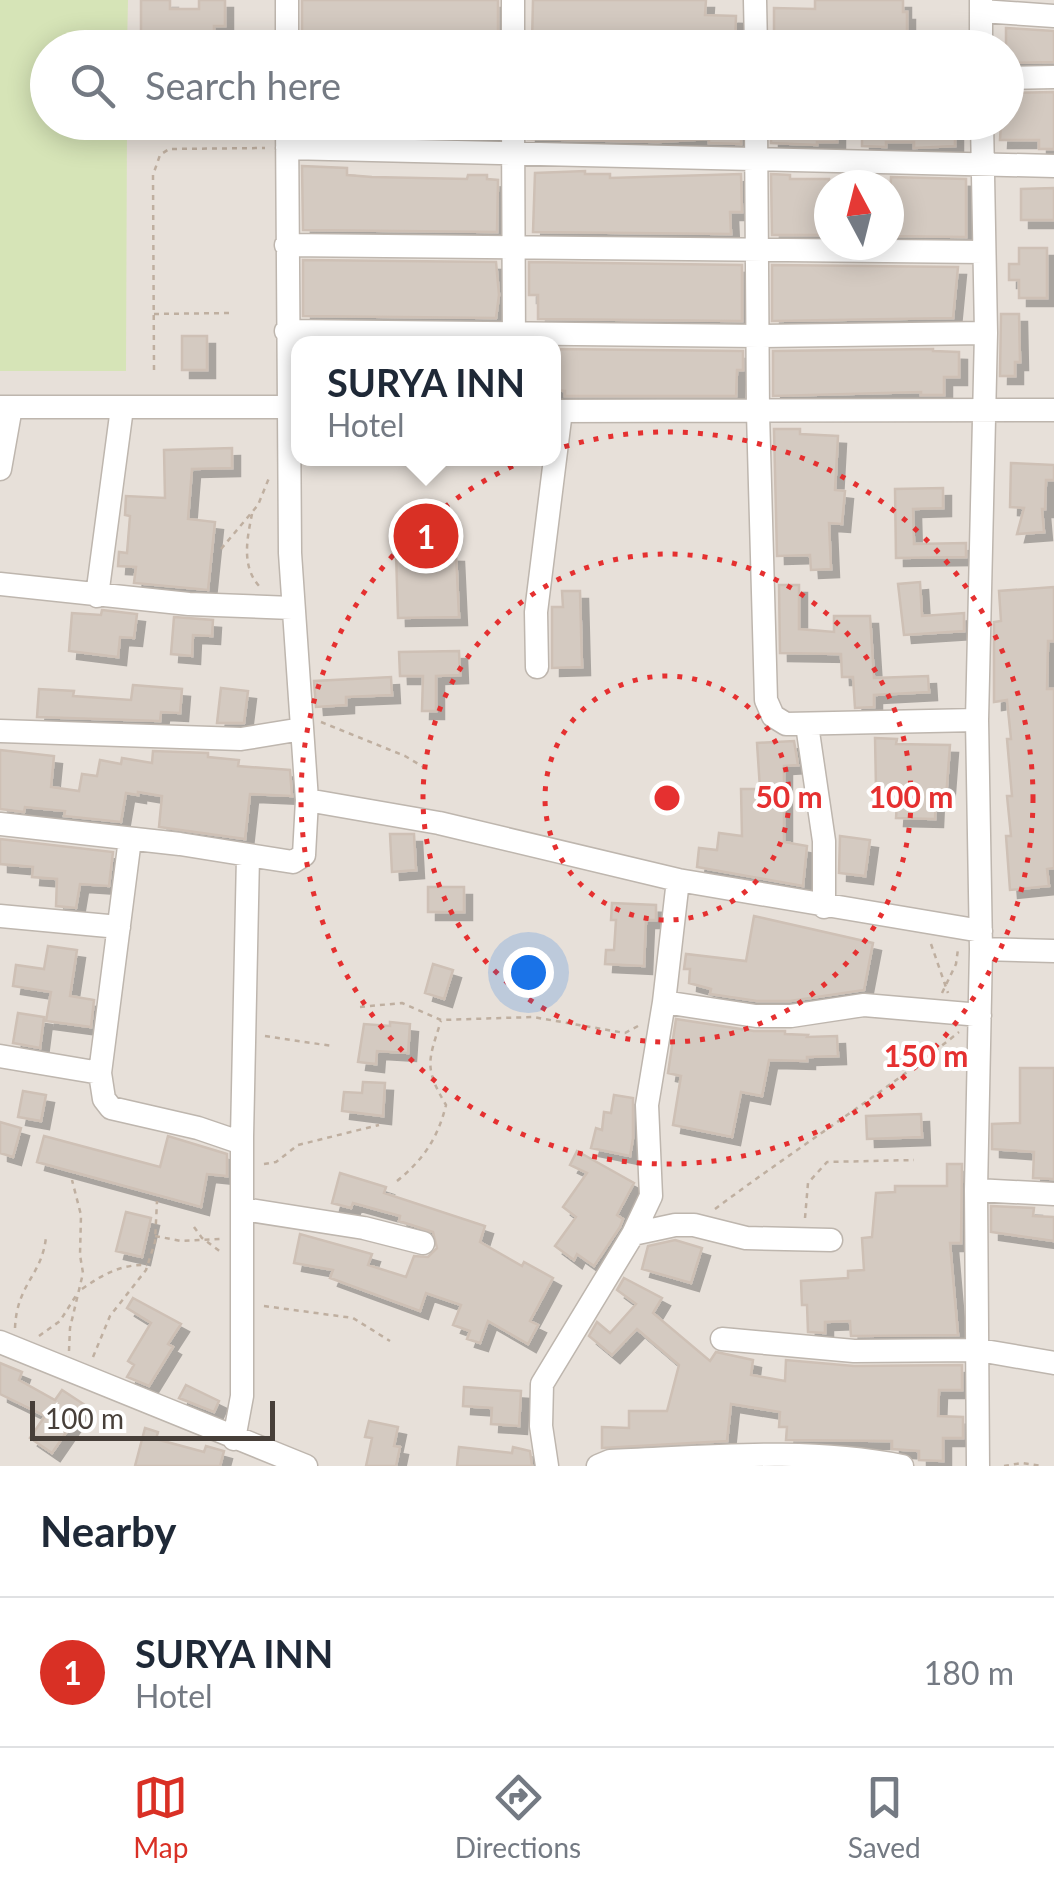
<!DOCTYPE html>
<style>
:root{--surface:#fff;--page:#f2f2f3;--text:#1f2937;--muted:#747a83;--line:#e0e1e3;--accent:#d93025}
body{margin:0;font-family:Lato,sans-serif;background:var(--page);color:var(--text)}
.compass{position:absolute;left:814px;top:170px;width:90px;height:90px;border-radius:50%;background:var(--surface);box-shadow:0 5px 25px #0003;rotate:353deg}
.scale{position:absolute;left:30px;bottom:25px;width:245px;box-sizing:border-box;padding-left:10px;border:5px solid #473f39;border-top:0;font-size:28px;line-height:35px;white-space:nowrap;color:#473f39;-webkit-text-stroke:8px #fff;paint-order:stroke}
.you{position:absolute;left:528px;top:972px;width:35px;height:35px;margin:-25px;border:8px solid #fff;border-radius:50%;background:#1a73e8;box-shadow:0 0 0 15px #1a73e833}
.badge{display:grid;place-items:center;width:65px;height:65px;border-radius:50%;background:var(--accent);color:#fff;font-size:32px;font-weight:700}
.pin{position:absolute;translate:-50% -50%;border:5px solid #fff;box-shadow:0 2px 10px #0006}
.popup{position:absolute;left:291px;top:336px;width:270px;height:130px;box-sizing:border-box;display:grid;place-content:center;border-radius:20px;background:var(--surface);filter:drop-shadow(0 2px 8px #0005);font-size:32px;white-space:nowrap;color:var(--muted)}
.popup b{font-size:38px;color:var(--text)}
.popup::after{content:'';position:absolute;left:50%;top:100%;margin-left:-20px;border:20px solid transparent;border-top-color:var(--surface)}
.list{margin:0;padding:0;list-style:none}
h2{display:flex;justify-content:space-between;align-items:center;height:130px;margin:0;padding:0 40px;font-size:42px}
h2 small{font-size:32px;font-weight:400;color:var(--muted)}
.list li{display:grid;grid-template-columns:65px 1fr auto;gap:30px;align-items:center;box-sizing:border-box;height:150px;padding:0 40px;border-top:2px solid var(--line)}
.list b{display:block;font-size:38px;white-space:nowrap}
.list p{margin:0;font-size:32px;white-space:nowrap;color:var(--muted)}
.list em{font-size:32px;font-style:normal;color:var(--muted)}
.icon{flex:none;width:55px;height:55px;fill:none;stroke:currentColor;stroke-width:2;stroke-linecap:round;stroke-linejoin:round}
.map{position:relative;flex:none;width:1054px;height:1466px;overflow:hidden}
.search{position:absolute;background:var(--surface);box-shadow:0 5px 25px #0003;left:30px;right:30px;top:30px;height:110px;display:flex;align-items:center;gap:25px;box-sizing:border-box;padding:0 35px;border-radius:55px;color:var(--muted);font-size:38px}
.sheet{height:280px;background:var(--surface)}
nav{display:flex;justify-content:space-around;align-items:center;box-sizing:border-box;height:140px;border-top:2px solid var(--line);background:var(--surface);font-size:28px;color:var(--muted)}
nav a{display:grid;justify-items:center;gap:5px}
nav .on{color:var(--accent)}
.map>svg:first-child{display:block}
.residential{fill:#e7e0d9;fill-rule:evenodd}
.green{fill:#d6e4b7}
.building{fill:#d4cac1;stroke:#cec0b5;stroke-width:2.5;filter:url(#shadow)}
.lines{fill:none;stroke-linecap:round;stroke-linejoin:round}
.minor-casing{stroke:#beb6ae;stroke-width:25}
.path{stroke:#bfafa0;stroke-width:2.5;stroke-dasharray:5 5;stroke-linecap:butt}
.minor{stroke:#fff;stroke-width:22}
.ring{fill:none;stroke:#e53030;stroke-width:5;stroke-dasharray:5 10}
.centre{fill:#e53030;stroke:#fff;stroke-width:5}
.ring-label{font-size:30px;text-anchor:middle;font-weight:bold;fill:#e53030;stroke:#fff;stroke-width:8;stroke-linejoin:round;paint-order:stroke}
</style>
<div class="map">
<svg width="1054" height="1466" viewBox="0 0 1054 1466">
<defs>
<filter id="shadow"><feDropShadow dx="8" dy="8" stdDeviation="0" flood-color="#0004"/></filter>
</defs>
<rect width="100%" height="100%" fill="#f3efea"/>
<!-- residential -->
<path class="residential" d="M0,0H1054V1466H0ZM48,48H1006V122H48ZM829,185H889V245H829ZM298,344H554V458H298Z"/>
<!-- green -->
<path class="green" d="M0,0H128L127,47L48,48V122L127,123L126,371H0Z"/>
<!-- building -->
<path class="building" d="M141,0H170V9H199V0H225V26H214V48L141,45Z
M302,0H498V42L470,41V46L448,48H375V43L352,40L302,41Z
M533,0H706L705,15L736,16L735,48H684V43L655,42L632,43V48H611V39H581V43H532Z
M815,0H903V12H907V42L860,41V44H838V48L774,46V8L815,9Z
M1006,28L1054,31V62L1006,63Z
M1054,92V149H1039V140H1000L1001,122H1006V93Z
M302,122H498V138L302,133Z
M528,122H741V144L709,143V139L658,142L528,139Z
M771,122H837V142H817V145L771,143Z
M862,122H955V146L914,148V142H886V147L862,146Z
M302,166L347,168V175L372,177L467,179L468,175H487V179L498,180L497,232L303,230Z
M585,171V174H610V178L741,174L742,212H730L731,234L533,232L535,173Z
M771,174L790,175V179H829V235H772Z
M891,177L966,179V237L889,236Z
M1054,188V220H1021V189Z
M1019,248H1047V298H1019V280H1009V264H1019Z
M303,260L496,262L499,295L496,318L303,316Z
M529,262L742,265V321L538,319V295H529Z
M772,265L958,267L953,318L772,321Z
M1001,314H1019L1020,362H1015V376H1000Z
M182,336H207V370H182Z
M554,349L743,351V370H737L736,396H565V391L554,390Z
M933,349V351L959,352V377H944V395H921V392L773,396V351Z
M774,429H800V434L838,436L835,490L845,491L842,524L829,523L831,569L811,570L810,555L777,556Z
M232,448V468L192,469L188,519L215,522L208,590L134,583L136,567L118,566L119,552L127,553L130,516L125,515L126,496L165,498L164,450Z
M1011,463L1054,465V480H1046L1045,509H1042L1044,532L1017,534L1024,508L1010,507Z
M943,488V508L913,509L914,544L966,543V557L896,558L895,489Z
M396,553L456,554L459,617L398,618Z
M920,582L922,616L964,613V631L904,635L898,584Z
M779,585H799V629L834,632V616H870L874,678L928,676L929,692L874,695V707L855,708L853,677H842L841,654L780,653Z
M1054,587V641H1048L1047,689H1054V868L1047,869L1049,886L1010,890L1006,836H1011L1007,796H1012L1007,739H1011L1007,700L994,702V622L1001,621L999,591Z
M562,591H580L582,667L552,668V607H563Z
M102,610L137,614L134,638L120,637L118,657L69,651L72,613L101,615Z
M174,617L213,620L212,636L193,635L192,656L171,654Z
M459,651L460,675L436,676V711H422L423,676H400L399,652Z
M391,677L392,695L346,697V705L316,707L314,681Z
M133,685L182,689L180,713L161,712L160,721L37,717L39,689L74,691L73,696L131,700Z
M221,688L248,691L244,723H217Z
M875,738L897,739L896,744L950,745L946,798L936,797L935,819L896,818L898,789L876,788Z
M794,741L798,765L784,766V842L807,846L803,886L697,867L699,848L717,850L719,833L742,836L741,789H760L757,743Z
M0,750L54,756L51,787L79,791L82,774L97,776L100,760L121,764L122,758L152,763L153,751L208,753V757L239,760L238,766L290,770L292,796L250,794L245,839L159,827L162,796L138,792V795L126,793L121,822L64,816L65,811L25,807L24,812L0,809Z
M390,834H414L416,870L392,872Z
M840,836L870,840L865,876L839,873Z
M0,839L113,852L109,886L80,884L76,908L56,906L57,879L32,877L33,867L0,864Z
M428,887H464V912H428Z
M612,903L656,905V920H646L644,966L605,964L606,950H614L616,920H611Z
M754,916L873,943L864,990L790,1001H757L710,994L711,989L689,983L690,969H684L686,954L746,961Z
M48,946L77,950L70,996L94,1000L91,1027L46,1021L51,992L13,986L16,965L44,969Z
M433,964L453,970L444,999L425,993Z
M18,1013L44,1017L40,1048L13,1043Z
M676,1019L754,1031H785V1034L808,1035L807,1037L837,1036L838,1056L807,1057V1061L769,1060L762,1096L741,1092L732,1137L673,1125L681,1076L668,1073Z
M390,1022L410,1024L408,1053L377,1051L376,1064L358,1062L364,1024L390,1026Z
M1020,1068H1054V1179L1033,1178L1034,1152L992,1149V1124L1020,1123Z
M363,1082L385,1083L383,1116L342,1111L344,1092L362,1093Z
M23,1091L46,1095L41,1121L18,1117Z
M614,1095L633,1098V1138L630,1156L591,1148L596,1128L602,1130L604,1112L611,1113Z
M921,1114L922,1137L867,1139L866,1116Z
M0,1122L21,1128L13,1157L0,1153Z
M44,1136L160,1167L168,1136L227,1154V1176L207,1174L201,1207L37,1162Z
M577,1151L634,1183L617,1215L623,1219L620,1227L594,1266L577,1254L574,1260L555,1246L576,1217L563,1207L587,1173L570,1165Z
M947,1164H962L961,1243H950L958,1335L851,1336L850,1321L825,1322V1333L808,1332L807,1305H802L801,1281L848,1278V1271L864,1270L862,1238L872,1237L876,1193L895,1192V1186H947Z
M340,1173L386,1187L384,1193L485,1226L480,1242L522,1266L524,1262L553,1278L530,1321L538,1325L528,1344L488,1321L480,1343L467,1339L470,1331L453,1325L461,1305L426,1293L420,1311L330,1278L333,1270L294,1263L300,1234L372,1254L368,1265L406,1277L414,1256L428,1257L437,1248L433,1232L399,1221L400,1216L353,1203L351,1208L332,1203Z
M991,1206L1034,1208L1033,1216L1054,1217V1241L991,1232Z
M126,1212L151,1218L142,1257L116,1251Z
M675,1240L702,1248L691,1283L642,1269L648,1246Z
M624,1278L662,1298L653,1313L710,1361L716,1352L753,1360L751,1375L785,1381L786,1360L854,1366L962,1365V1390H939L938,1416L963,1417V1438H943V1461L919,1460V1451L892,1449V1441L786,1440L787,1427H779L780,1412L731,1404L727,1441L602,1448V1427L629,1428V1411H667L679,1365L637,1329L612,1355L589,1336L597,1322L610,1333L636,1304L617,1290Z
M133,1298L181,1324L168,1344L173,1347L149,1386L127,1377L134,1365L128,1361L151,1323L127,1308Z
M0,1363L22,1372L19,1380L55,1400L62,1390L85,1405L52,1453L30,1438L45,1416L0,1394Z
M186,1385L219,1401L214,1412L179,1398Z
M464,1387L521,1391L519,1426L491,1424L492,1408L463,1406Z
M369,1421L398,1427L394,1446L400,1447L396,1466H366L372,1438L365,1437Z
M145,1428L158,1432L156,1439L204,1452L206,1446L224,1451L220,1466H135Z
M459,1447L512,1453L513,1447L530,1451L532,1466H457Z"/>
<g class="lines">
<!-- minor casing -->
<g class="minor-casing">
<path id="minor" d="M755,0L756,48
M981,0V48
M981,11L1054,16
M287,48V0
M513,48V0
M1006,78L1054,77
M513,122L514,344
M756,122L758,413L766,700L773,716L786,724L977,720
M287,148L1054,166
M286,245L984,252
M286,331L758,336L986,333
M0,407H298
M554,411L1054,410
M0,469L11,407
M0,584L189,604L292,608
M97,596L122,408
M537,667L536,612L561,411
M807,725L824,841V907
M0,731L241,739L302,729
M307,800L439,823L678,880
M0,824L180,844L293,862L304,855L307,800L290,553L287,122
M0,916L119,927
M981,949L1054,951
M664,1002L756,1016H791L864,1005L980,1015
M0,1056L100,1073L130,839
M100,1073L104,1099L111,1108L198,1128L242,1143
M976,1190L1054,1194
M243,1209L364,1228L423,1243
M633,1234L675,1225H694L746,1238L831,1240
M722,1339L854,1351L979,1350L1054,1363
M0,1342L306,1466
M234,1439L242,1396V1137L248,856
M547,1466L541,1426L542,1384L633,1234L651,1196L647,1105L664,1002L678,880L981,931
M598,1466L610,1461C709,1457 805,1447 902,1466
M978,1466L976,1190L981,949L977,720L986,333L982,122"/>
</g>
<!-- path -->
<path class="path" d="M154,314L232,313
M154,370L153,175L160,155L169,149L265,148
M252,514C247,539 241,567 260,587
M221,549L258,505L269,478
M321,722L405,756L425,768
M931,944L948,993
M942,993L956,964L958,949
M360,1007L402,1003L441,1020L533,1017L625,1033L638,1026
M265,1036L332,1046
M264,1164L276,1162L298,1145L379,1125
M397,1181C423,1160 438,1138 446,1105C424,1068 428,1061 441,1021
M715,1209C795,1149 881,1095 959,1032
M805,1218L808,1183L827,1162L914,1160
M194,1227L202,1238L222,1253
M155,1236L181,1241L221,1239
M82,1289C103,1274 122,1264 147,1265
M264,1306L353,1318L390,1341
M15,1328C17,1283 42,1276 46,1237
M39,1336L60,1321L77,1294
M69,1351L70,1328L83,1273L80,1255L81,1215L72,1180
M93,1357L110,1316L146,1270L155,1242L157,1201
M1004,1466L1022,1463L1043,1466"/>
<!-- minor -->
<use href="#minor" class="minor"/>
</g>
<!-- distance rings -->
<g class="ring">
<circle cx="667" cy="798" r="122"/>
<circle cx="667" cy="798" r="244"/>
<circle cx="667" cy="798" r="366"/>
</g>
<circle cx="667" cy="798" r="15" class="centre"/>
<g class="ring-label">
<text x="789" y="808">50 m</text>
<text x="911" y="808">100 m</text>
<text x="926" y="1067">150 m</text>
</g>
</svg>
<svg class="compass" viewBox="-18 -18 36 36"><path d="M0-13l5 13h-10z" fill="#e53935"/><path d="M0 13l5-13h-10z" fill="#747a83"/></svg>
<div class="scale">100 m</div>
<div class="you"></div>
<div class="pin badge" style="left:426px;top:536px">1</div>
<div class="popup"><b>SURYA INN</b>Hotel</div>
<div class="search"><svg class="icon" aria-label="search" viewBox="0 0 24 24"><circle cx="10" cy="10" r="6"/><path d="M15 15l6 6"/></svg>Search here</div>
</div>
<section class="sheet">
<h2>Nearby<small></small></h2>
<ul class="list">
<li><span class="badge">1</span><div><b>SURYA INN</b><p>Hotel</p></div><em>180 m</em></li>
</ul>
</section>
<nav>
<a class="on"><svg class="icon" aria-label="map" viewBox="0 0 24 24"><path d="M3 6l6-2 6 2 6-2v14l-6 2-6-2-6 2zM9 4v14M15 6v14"/></svg>Map</a>
<a><svg class="icon" aria-label="directions" viewBox="0 0 24 24"><path d="M12 3l9 9-9 9-9-9zM9 14v-3h6M13 9l2 2-2 2"/></svg>Directions</a>
<a><svg class="icon" aria-label="saved" viewBox="0 0 24 24"><path d="M7 4h10v16l-5-4-5 4z"/></svg>Saved</a>
</nav>
